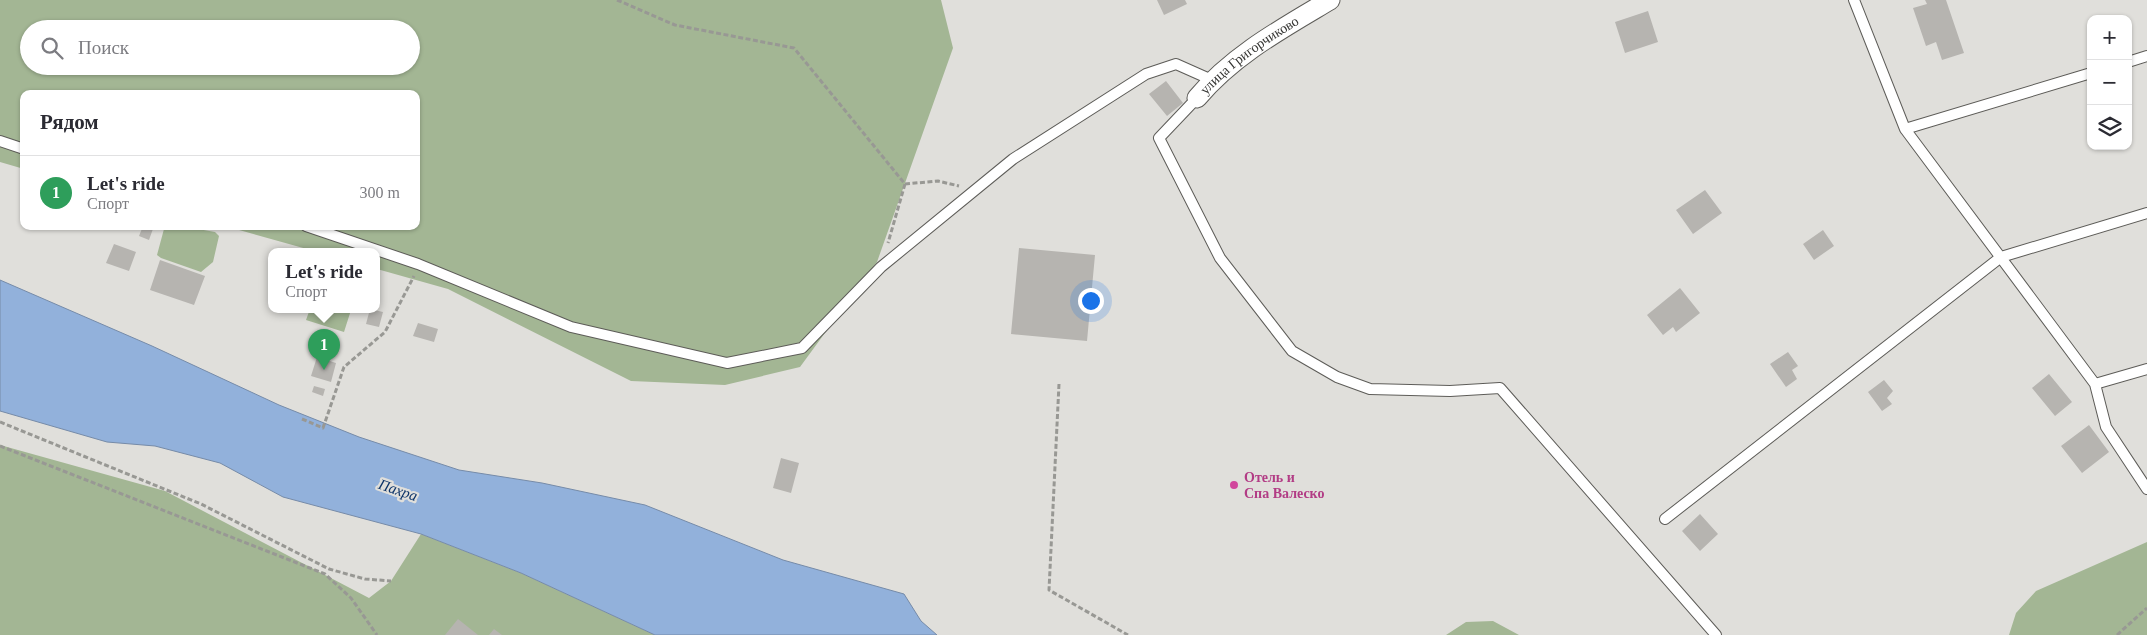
<!DOCTYPE html>
<html lang="ru">
<meta charset="utf-8">
<style>
:root{--surface:#fff;--page:#f7f7f7;--text:#2b2b33;--muted:#7c7c81;--line:#e1e1e2;--accent:#d93025}
body{margin:0;font-family:Georgia,serif;background:var(--page);color:var(--text)}
.controls{position:absolute;right:15px;top:15px;display:grid;overflow:hidden;border-radius:10px;box-shadow:0 1px 4px #0004}
.controls button{width:45px;height:45px;display:grid;place-items:center;padding:0;border:0;border-bottom:1px solid var(--line);background:var(--surface);color:var(--text);font:25px sans-serif}
.you{position:absolute;left:1090px;top:300px;width:18px;height:18px;margin:-12px;border:4px solid #fff;border-radius:50%;background:#1a73e8;box-shadow:0 0 0 8px #1a73e833}
.badge{display:grid;place-items:center;width:32px;height:32px;border-radius:50%;background:var(--accent);color:#fff;font-size:16px;font-weight:700}
.pin{position:absolute;translate:-50% -41px;filter:drop-shadow(0 1px 2px #0008)}
.pin::after{content:'';position:absolute;top:26px;width:18px;height:15px;background:inherit;clip-path:polygon(0 0,100% 0,50% 100%)}
.popup{position:absolute;left:268px;top:248px;width:112px;height:65px;box-sizing:border-box;display:grid;place-content:center;border-radius:10px;background:var(--surface);filter:drop-shadow(0 1px 4px #0005);font-size:16px;white-space:nowrap;color:var(--muted)}
.popup b{font-size:19px;color:var(--text)}
.popup::after{content:'';position:absolute;left:50%;top:100%;margin-left:-10px;border:10px solid transparent;border-top-color:var(--surface)}
.list{margin:0;padding:0;list-style:none}
h2{display:flex;justify-content:space-between;align-items:center;height:65px;margin:0;padding:0 20px;font-size:21px}
h2 small{font-size:16px;font-weight:400;color:var(--muted)}
.list li{display:grid;grid-template-columns:32px 1fr auto;gap:15px;align-items:center;box-sizing:border-box;height:75px;padding:0 20px;border-top:1px solid var(--line)}
.list b{display:block;font-size:19px;white-space:nowrap}
.list p{margin:0;font-size:16px;white-space:nowrap;color:var(--muted)}
.list em{font-size:16px;font-style:normal;color:var(--muted)}
.icon{flex:none;width:28px;height:28px;fill:none;stroke:currentColor;stroke-width:2;stroke-linecap:round;stroke-linejoin:round}
.map{position:relative;flex:none;width:2147px;height:635px;overflow:hidden}
.search{position:absolute;background:var(--surface);box-shadow:0 1px 4px #0004;left:20px;top:20px;width:400px;height:55px;display:flex;align-items:center;gap:12px;box-sizing:border-box;padding:0 18px;border-radius:28px;color:var(--muted);font-size:19px}
.panel{position:absolute;background:var(--surface);box-shadow:0 1px 4px #0004;left:20px;top:90px;width:400px;height:140px;border-radius:10px}
.map>svg:first-child{display:block}
.green{fill:#a3b694;fill-rule:evenodd}
.water{fill:#92b1db;stroke:#768ba8}
.building{fill:#b6b4b0}
.lines{fill:none;stroke-linecap:round;stroke-linejoin:round}
.lane-casing{stroke:#5d5c58;stroke-width:12}
.street-casing{stroke:#5d5c58;stroke-width:21}
.path{stroke:#989894;stroke-width:3;stroke-dasharray:5 2.5;stroke-linecap:butt}
.lane{stroke:#fff;stroke-width:10}
.street{stroke:#fff;stroke-width:19}
.hotel-dot{fill:#d1479c;stroke:#e0dfdb;stroke-width:2}
.labels{text-anchor:middle;dominant-baseline:central;stroke-width:4.5;stroke-linejoin:round;paint-order:stroke}
.street-label{font-size:14px;fill:#333331;stroke:#e0dfdb}
.hotel-label{font-size:14px;font-weight:bold;fill:#b23c85;stroke:#e0dfdb;text-anchor:start}
.water-label{font-size:15px;font-style:italic;fill:#0e3569;stroke:#e0dfdb}
</style>
<div class="map">
<svg width="2147" height="635" viewBox="0 0 2147 635">
<rect width="100%" height="100%" fill="#e0dfdb"/>
<!-- green -->
<path class="green" d="M0,0H941L953,48L877,262L800,367L725,385L631,381L448,289L377,269L376,251H314L225,226H416V94H24V169L0,162ZM29,29H411V66H29Z
M169,226H181L215,232L219,236L213,262L201,272L161,258L157,255L164,229Z
M310,309L351,310L344,332L306,320Z
M0,445L165,491L369,598L391,581L421,534L521,573L655,635H0Z
M2147,542V635H2009L2016,613L2036,591Z
M1493,621L1519,635H1446L1466,622Z"/>
<!-- water -->
<path class="water" d="M0,280L152,346L279,405L359,437L459,470L542,483L645,505L783,560L904,594L921,621L937,635H655L521,573L421,534L283,497L220,463L155,446L107,442L0,411Z"/>
<!-- building -->
<path class="building" d="M1157,0H1185L1187,4L1164,15Z
M1925,0H1946L1964,53L1942,60L1936,42L1926,46L1913,8L1927,4Z
M1648,11L1658,42L1625,53L1615,22Z
M1166,81L1183,103L1167,116L1149,94Z
M1705,190L1722,213L1693,234L1676,210Z
M143,226H154L149,240L139,236Z
M1823,230L1834,246L1814,260L1803,244Z
M114,244L136,252L129,271L106,263Z
M1019,248L1095,255L1087,341L1011,334Z
M160,260L205,276L194,305L150,290Z
M1680,288L1700,313L1676,332L1673,327L1663,335L1647,315Z
M370,309L383,312L379,327L366,324Z
M418,323L438,329L434,342L413,336Z
M1788,352L1798,366L1792,370L1797,379L1786,387L1770,364Z
M317,357L336,363L331,382L311,376Z
M2049,374L2072,402L2055,416L2032,388Z
M1884,380L1893,391L1887,398L1892,404L1882,411L1868,392Z
M314,386L325,389L323,396L312,392Z
M2089,425L2109,452L2082,473L2061,446Z
M781,458L799,463L791,493L773,488Z
M1700,514L1718,534L1700,551L1682,531Z
M458,619L478,635H445Z
M494,629L502,635H489Z"/>
<g class="lines">
<!-- lane casing -->
<g class="lane-casing">
<path id="lane" d="M1854,0L1905,129L2091,73
M2128,62L2147,56
M1197,98L1159,138L1220,258L1292,351L1337,377L1370,389L1450,391L1500,388L1716,635
M1905,129L2095,384L2147,369
M0,141L24,149
M306,226L418,264L571,327L727,363L802,348L881,267L1013,159L1146,74L1176,64L1212,80
M2095,384L2106,427L2147,489
M1665,519L2001,257L2147,213"/>
</g>
<!-- street casing -->
<g class="street-casing">
<g id="street">
<path id="s1" d="M1197,98C1233,55 1283,28 1330,0"/>
</g>
</g>
<!-- path -->
<path class="path" d="M617,0L675,25L794,48L905,184L888,243
M905,184L938,181L959,186
M1059,384L1049,590L1128,635
M302,419L323,428L344,367L385,332L414,276
M0,422L201,504L329,569L365,579L391,581
M0,446L325,574L351,598L377,635
M2117,635L2147,608"/>
<!-- lane -->
<use href="#lane" class="lane"/>
<!-- street -->
<use href="#street" class="street"/>
</g>
<!-- markers -->
<circle class="hotel-dot" cx="1234" cy="485" r="5"/>
<g class="labels">
<!-- street labels -->
<g class="street-label">
<text stroke="none"><textPath href="#s1" startOffset="68">улица Григорчиково</textPath></text>
</g>
<!-- hotel labels -->
<g class="hotel-label">
<text x="1244" y="477">Отель и<tspan x="1244" dy="16">Спа Валеско</tspan></text>
</g>
<!-- water labels -->
<g class="water-label">
<text transform="translate(398 490) rotate(19)">Пахра</text>
</g>
</g>
</svg>
<div class="controls">
<button>+</button>
<button>−</button>
<button><svg class="icon" aria-label="layers" viewBox="0 0 24 24"><path d="M12 4l9 5-9 5-9-5zM3 14l9 5 9-5"/></svg></button>
</div>
<div class="you"></div>
<div class="pin badge" style="left:324px;top:370px;background:#2e9e5b">1</div>
<div class="popup"><b>Let's ride</b>Спорт</div>
<div class="search"><svg class="icon" aria-label="search" viewBox="0 0 24 24"><circle cx="10" cy="10" r="6"/><path d="M15 15l6 6"/></svg>Поиск</div>
<section class="panel">
<h2>Рядом<small></small></h2>
<ul class="list">
<li><span class="badge" style="background:#2e9e5b">1</span><div><b>Let's ride</b><p>Спорт</p></div><em>300 m</em></li>
</ul>
</section>
</div>
